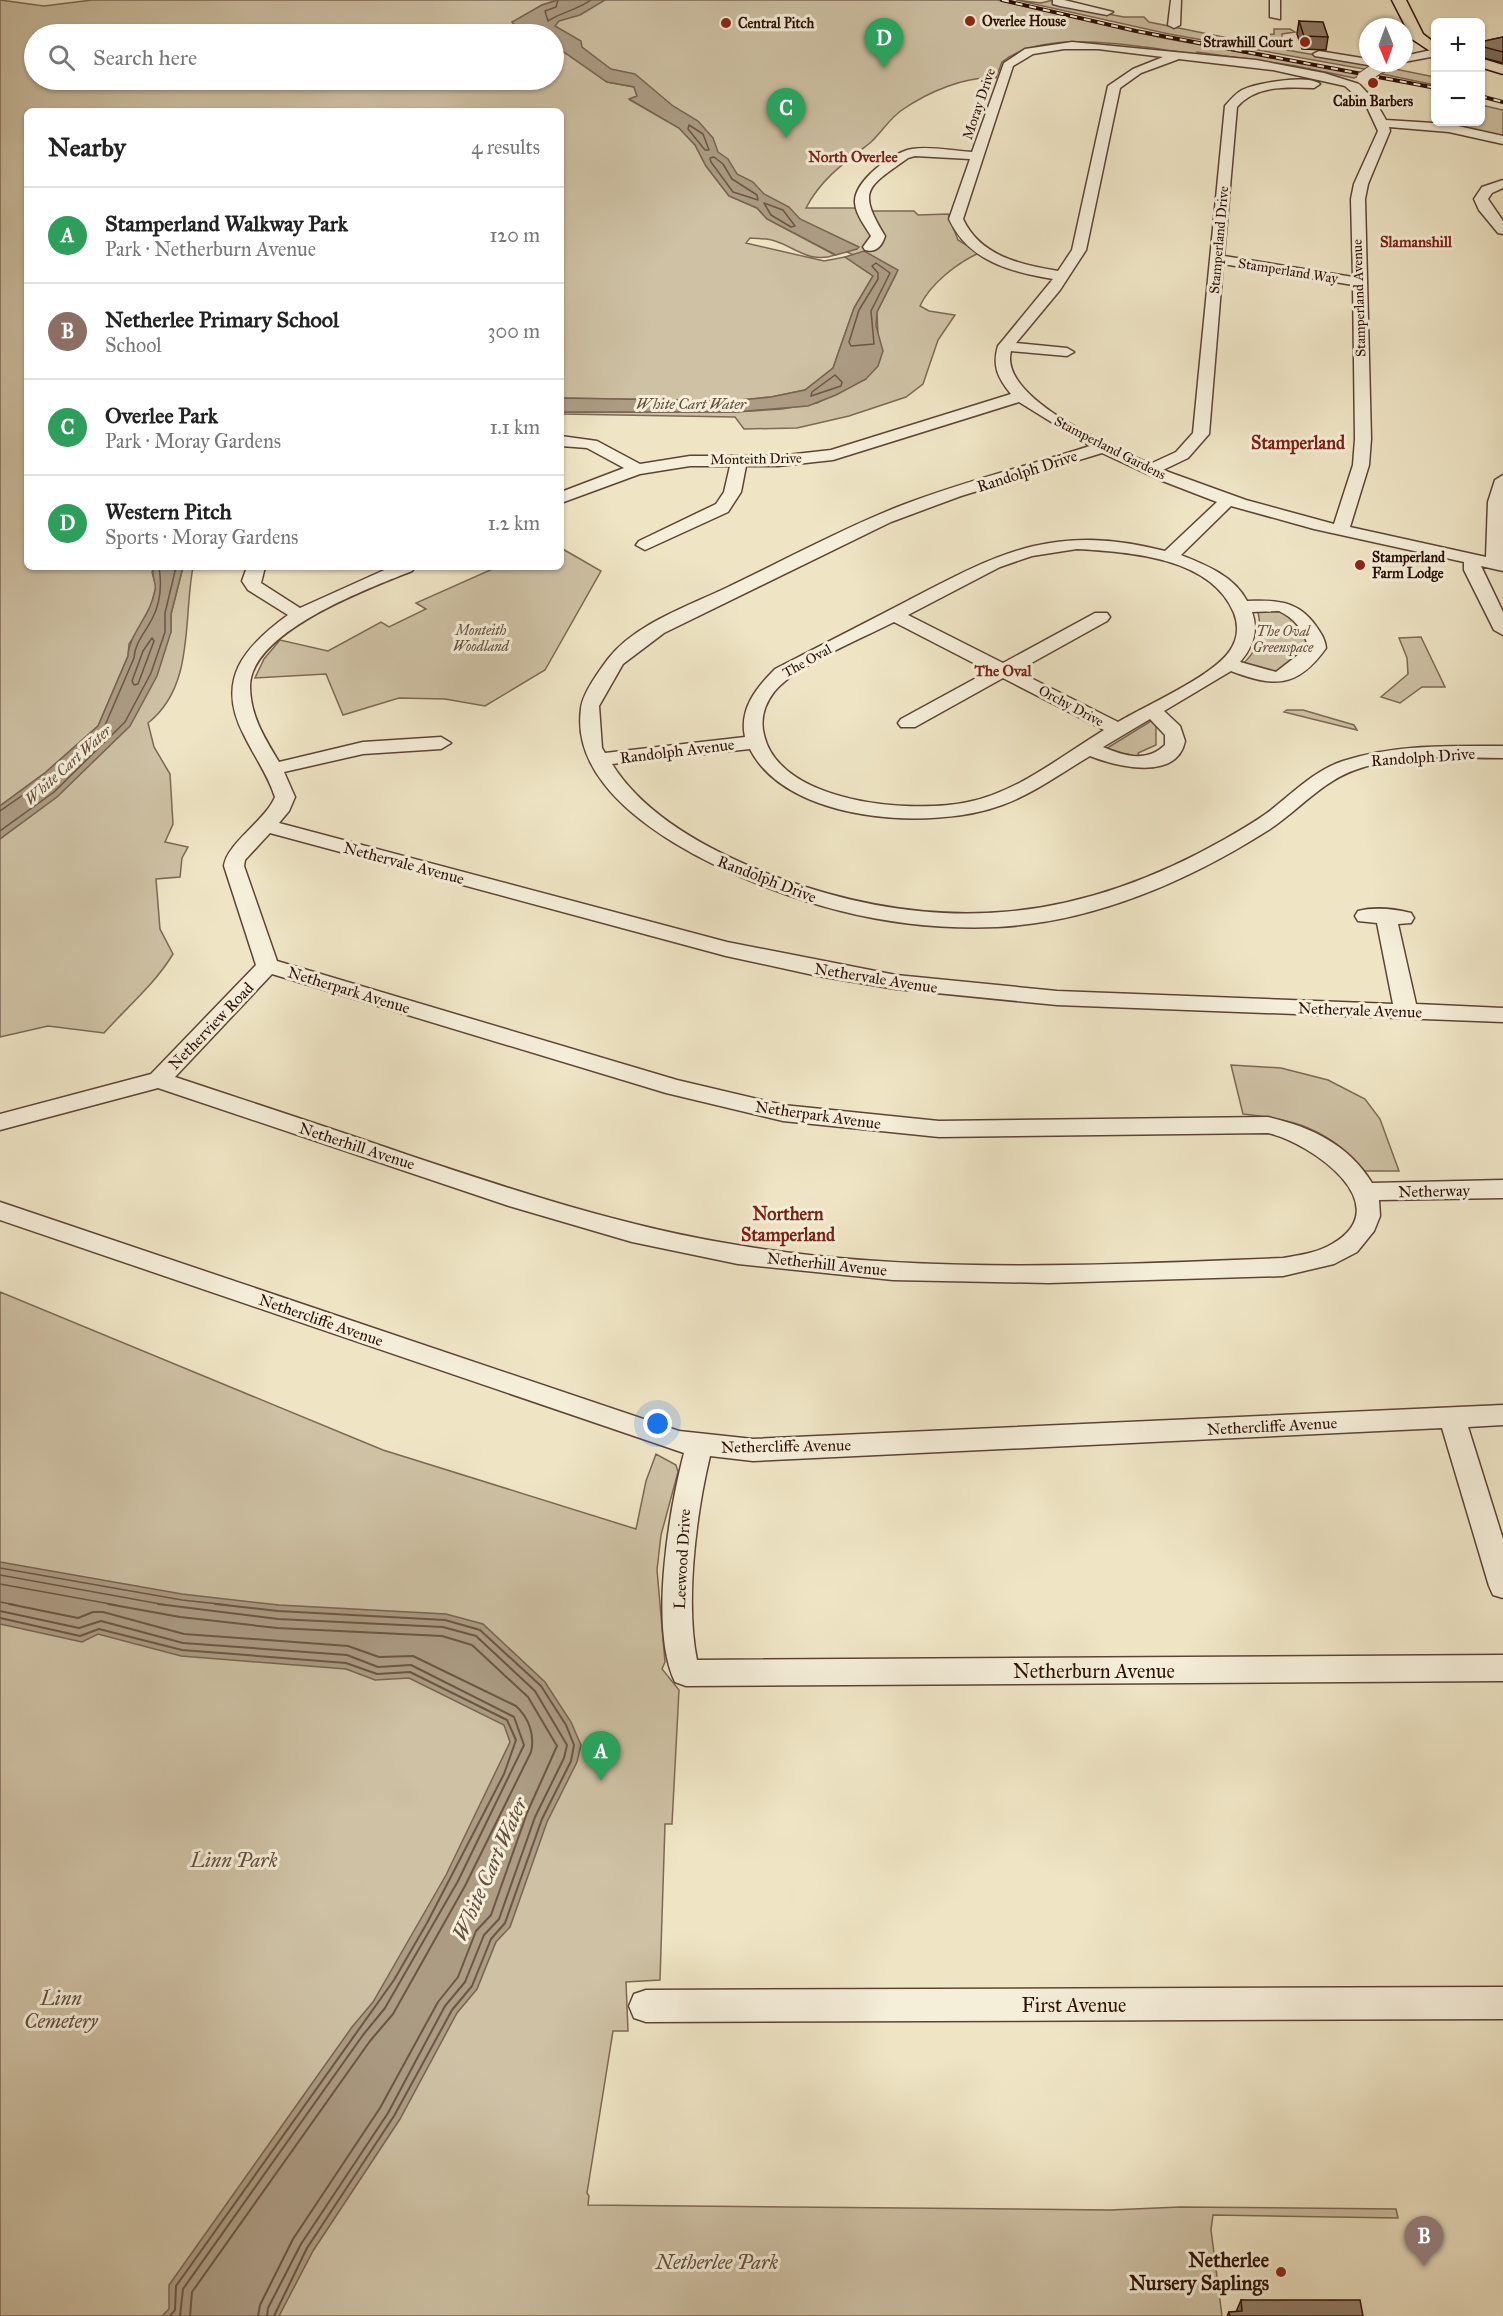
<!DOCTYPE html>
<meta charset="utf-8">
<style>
:root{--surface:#fff;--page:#f6f6f6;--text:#222;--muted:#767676;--line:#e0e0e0;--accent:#8f2418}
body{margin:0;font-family:"IM FELL Great Primer",serif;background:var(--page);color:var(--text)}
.controls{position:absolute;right:18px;top:18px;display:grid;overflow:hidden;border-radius:9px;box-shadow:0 2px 4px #0004}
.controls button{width:54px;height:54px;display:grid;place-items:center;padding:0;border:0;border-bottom:2px solid var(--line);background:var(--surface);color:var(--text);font:30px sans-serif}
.compass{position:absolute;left:1359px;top:18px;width:54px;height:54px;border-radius:50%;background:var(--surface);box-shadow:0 2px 4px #0004;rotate:179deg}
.you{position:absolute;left:658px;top:1424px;width:21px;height:21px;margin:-15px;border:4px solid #fff;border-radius:50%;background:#1a73e8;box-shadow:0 0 0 9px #1a73e833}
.badge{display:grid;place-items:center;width:39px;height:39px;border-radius:50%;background:var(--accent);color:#fff;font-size:20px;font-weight:700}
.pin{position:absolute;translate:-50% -50px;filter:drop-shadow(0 2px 3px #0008)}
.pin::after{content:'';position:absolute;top:32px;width:21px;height:18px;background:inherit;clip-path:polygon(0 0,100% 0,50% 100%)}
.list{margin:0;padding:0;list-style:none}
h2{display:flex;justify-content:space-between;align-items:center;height:78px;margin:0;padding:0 24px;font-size:26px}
h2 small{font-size:20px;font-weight:400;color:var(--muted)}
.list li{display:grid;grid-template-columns:39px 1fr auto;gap:18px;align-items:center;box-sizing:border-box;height:96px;padding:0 24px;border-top:2px solid var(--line)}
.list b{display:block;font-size:22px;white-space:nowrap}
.list p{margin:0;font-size:20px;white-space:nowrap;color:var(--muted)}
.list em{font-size:20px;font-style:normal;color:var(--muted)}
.icon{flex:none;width:33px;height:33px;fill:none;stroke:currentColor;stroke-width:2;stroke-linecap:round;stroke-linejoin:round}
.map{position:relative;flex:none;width:1503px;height:2316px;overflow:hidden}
.search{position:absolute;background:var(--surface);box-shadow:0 2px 4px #0004;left:24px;top:24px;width:540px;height:66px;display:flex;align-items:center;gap:15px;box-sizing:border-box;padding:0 21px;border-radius:33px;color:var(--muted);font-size:22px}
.panel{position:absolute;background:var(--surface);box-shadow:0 2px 4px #0004;left:24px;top:108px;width:540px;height:462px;border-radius:9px}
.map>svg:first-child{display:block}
.green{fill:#cec1a4;stroke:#7c6854;stroke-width:1.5}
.water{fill:#ac9c84;stroke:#786451;stroke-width:1.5}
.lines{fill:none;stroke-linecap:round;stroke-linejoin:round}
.shore-far1{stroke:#6c5644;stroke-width:1.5}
.shore{stroke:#6c5644;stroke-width:2}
.minor-casing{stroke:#5c4435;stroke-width:3}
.major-casing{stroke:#2b0f05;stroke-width:3}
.minor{fill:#f5eed9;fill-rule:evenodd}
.major{fill:#efe5c5;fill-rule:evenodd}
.rail-casing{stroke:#2b0f05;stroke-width:4}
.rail{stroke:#f5eed9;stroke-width:2;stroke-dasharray:7;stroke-linecap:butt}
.minor-bridge-casing{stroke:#5c4435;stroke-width:14;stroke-linecap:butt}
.minor-bridge{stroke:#f5eed9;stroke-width:12}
.wall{fill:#7d6c5a;stroke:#2b0f05;stroke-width:1.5}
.building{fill:#917e69;stroke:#2b0f05;stroke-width:1.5}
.poi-dot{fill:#8f2418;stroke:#f5eed9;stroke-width:2}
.labels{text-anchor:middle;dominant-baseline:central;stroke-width:6;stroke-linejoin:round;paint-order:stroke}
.far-poi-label{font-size:14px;font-weight:bold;fill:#2b0f05;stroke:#f5eed9;text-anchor:start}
.far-street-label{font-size:14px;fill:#2b0f05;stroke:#f5eed9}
.far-park-label{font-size:14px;font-style:italic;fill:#644d3d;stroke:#f5eed9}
.far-neighbourhood-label{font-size:15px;font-weight:bold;fill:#7a1f14;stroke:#f5eed9}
.far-water-label{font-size:15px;font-style:italic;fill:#654e3e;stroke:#f5eed9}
.street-label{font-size:16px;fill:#2b0f05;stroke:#f5eed9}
.far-district-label{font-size:18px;font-weight:bold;fill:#7a1f14;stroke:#f5eed9}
.neighbourhood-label{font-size:18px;font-weight:bold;fill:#7a1f14;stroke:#f5eed9}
.near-street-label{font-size:20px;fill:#2b0f05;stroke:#f5eed9}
.near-park-label{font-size:20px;font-style:italic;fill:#644d3d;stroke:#f5eed9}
.near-poi-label{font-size:20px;font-weight:bold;fill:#2b0f05;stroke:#f5eed9;text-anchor:end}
.near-water-label{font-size:21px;font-style:italic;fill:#654e3e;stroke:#f5eed9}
</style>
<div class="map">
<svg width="1503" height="2316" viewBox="0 0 1503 2316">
<rect width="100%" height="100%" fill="#efe5c5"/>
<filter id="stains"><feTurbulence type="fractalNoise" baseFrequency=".00333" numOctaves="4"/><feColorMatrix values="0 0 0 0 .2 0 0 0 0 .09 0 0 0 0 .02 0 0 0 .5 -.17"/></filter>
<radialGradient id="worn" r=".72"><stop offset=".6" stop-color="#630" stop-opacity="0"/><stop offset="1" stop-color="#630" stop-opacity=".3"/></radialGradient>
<!-- green -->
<path class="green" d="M0,0L44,6L92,0H558L542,5L513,22L523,30L538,34H34V80H554V45L607,82L634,87L637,96L630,100L679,128L695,145L706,166L729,196L757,208L767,219L835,255C809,264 795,247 775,241C767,238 758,239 750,238L746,243L824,261L845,257L873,276L854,308L833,368L805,390L771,397L730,401L561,398V111H27V567H154L152,572L156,587L148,616L129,644L128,656L98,726L46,772L0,806Z
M596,0H997L1163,38L1363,74L1354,78L1296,66L1197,52L1196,54C1143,48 1047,26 1002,62L996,78C965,76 928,92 902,110C890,118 881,133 870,143C844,163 821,179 806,208H856L864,211H914L918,215L948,214L958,240L979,253C957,263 930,284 920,306L929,311L955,315L938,340L923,384L906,397L849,416L797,428L744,429L735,417L561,414V412H735L782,409L817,403L866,379L878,335L877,312L896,274L827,243L737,184L651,96L554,34L543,24Z
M1016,0L1041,3L1053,0L1054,4L1124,17H1144L1149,22L1233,39L1274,34V29H1290L1295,32L1282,34V45L1287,50L1372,65L1369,70L1169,34Z
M1390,68L1435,77V85L1382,74Z
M1481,105L1503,110V137L1447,124L1445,122H1480Z
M561,548L601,571L545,670L485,706L445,699L399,698L343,715L326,674L255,678L264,659L280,640L328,651L381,622L389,627L426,609L416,603L497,567H561Z
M183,567H193C183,619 195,686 148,723L154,747L170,774L173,824L165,842L188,847L182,858L180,877L156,879L160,929L173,954C155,984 127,1007 104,1033L48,1026L0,1037V822L108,733L171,632V614Z
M1287,609L1313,645L1285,674C1270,670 1256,670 1241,665C1259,652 1262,630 1258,612Z
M1421,637L1445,687H1422L1400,703L1381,697L1408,674L1407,658L1399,638Z
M1287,710H1303L1354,725L1357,730L1284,712Z
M1156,720L1163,722L1156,726V745L1138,753L1140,759H1128V754L1113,755L1104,750L1151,721Z
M1231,1065L1281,1068L1328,1080L1365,1099L1380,1119L1399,1171H1363C1330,1129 1294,1119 1243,1114Z
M0,1292L383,1450L636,1529L646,1481L656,1454L676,1465L678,1472L661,1535L657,1570L665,1662L662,1669L679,1690L672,1824H665L660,1980L626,1982L628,2031H613L587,2193L589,2196L588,2205L1110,2210L1180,2207L1396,2209L1398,2218L1213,2215L1211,2230L1222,2316H0Z"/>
<!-- water -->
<path class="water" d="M558,0H605L580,15L559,21L555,26L581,41L582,47L611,69L635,74L673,106L698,121L713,138L718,152L728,159L737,174L753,182L764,194L789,207L800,219L859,247L857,249L836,255L767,219L757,208L729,196L706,166L695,145L679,128L629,99L637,96L634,87L607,82L554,45V34C541,34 519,34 512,22L542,5Z
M864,251L898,270L877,312L876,326L883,351L878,366L866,379L836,395L808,406L735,412H561V398L730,401L771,397L805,390L833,368L854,308L873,276L845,257Z
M154,567H183L171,614V632L157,676L130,726L57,797L0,839V806L46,772L98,726L128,656C129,633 151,616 155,590C157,582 150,575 154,567Z
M0,1562L182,1594L279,1605L446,1614L483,1624L545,1682L571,1722L581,1745L577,1762L547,1822L510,1927L496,1942L477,1989L457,2013L400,2119L313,2251L279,2316H162L169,2309V2285L352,2027L373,2002L446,1875L510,1742L504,1725L409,1678L375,1680L346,1669L181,1656L98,1634L82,1642L0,1624Z"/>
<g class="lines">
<!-- shore-far1 -->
<path class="shore-far1" d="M558,0L556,7L545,11L548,21C562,12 577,10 591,0
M689,125L703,134L709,150H705L688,129Z
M714,157L723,164L732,179L757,195L758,200L733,192L711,162L710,158Z
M764,203L783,210L795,226L791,227L771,215Z
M876,263L890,273L871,311L874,344L851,346L849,342L859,310L878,279V273L872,266Z
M835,375L842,382L841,386L811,396L812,392Z
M152,638L154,641L138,684L134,685L132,681L143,651Z
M0,811L49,777L103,730L134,658C135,642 145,633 152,619C161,602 162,585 159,567
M0,831L54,792L125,722L151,673L165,632V613L176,567
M0,1568L182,1600L228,1605
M0,1575L166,1605
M0,1584L116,1605
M0,1602L16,1605"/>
<!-- shore -->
<path class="shore" d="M9,1604L78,1618L93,1612H103L184,1634L348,1646L379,1657L413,1656L516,1706C529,1718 535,1735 531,1752L465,1886L393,2014L370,2041L192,2292L190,2316
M108,1604L180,1617L277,1628L442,1636L472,1645L528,1697L557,1746L527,1813L491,1915L476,1931L458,1977L438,2002L380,2108L293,2239L260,2305L258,2316
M158,1604L278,1619L443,1627L476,1636L535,1691L567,1745L564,1758L535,1817L499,1919L484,1935L465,1982L445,2006L388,2113L301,2244L268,2308L267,2316
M215,1604L278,1611L445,1620L480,1630L541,1686L566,1725L574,1745L571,1761L542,1819L505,1923L491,1939L472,1986L452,2010L394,2116L307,2248L274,2316
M0,1611L79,1628L101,1621L183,1643L347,1655L378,1667L411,1665L514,1717L524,1745L458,1881L385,2008L363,2035L183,2289L180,2316
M0,1618L80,1636L99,1629L182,1650L346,1663L377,1674L410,1672L507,1720L516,1740L504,1774L427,1923L394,1980L176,2286L175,2310L170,2316"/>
<!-- minor casing -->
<g class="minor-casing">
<path id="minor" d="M1053,0H1064L1113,12L1107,15L1060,6L1053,4Z
M1171,0H1181L1180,25L1174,28L1168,25Z
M1270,0H1280V19L1270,17Z
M1072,42L1256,60L1324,73L1359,84L1375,101L1386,120L1449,124L1503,136V144L1449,132L1389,127L1390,131L1368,184L1365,199L1371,439L1369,465L1350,527L1486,557L1488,502L1495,480L1503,475V571L1481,566L1503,612V635L1494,630L1464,570V562L1314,529L1231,506L1181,555C1206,565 1234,576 1247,601C1276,600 1298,600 1316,626C1321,633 1325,639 1326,648C1297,689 1273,687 1231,671L1164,711L1180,726L1185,741C1177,782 1115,766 1090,756C1061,773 1033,794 1002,805C933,831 787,823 750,749L612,764C647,820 718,855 779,878C939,936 1077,923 1225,839C1239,831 1253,823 1267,813C1291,795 1313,771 1343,761C1395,744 1449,746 1503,746V758C1455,758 1401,753 1355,770C1321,782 1297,812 1267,831C1186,882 1094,922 997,927C946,929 892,924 841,911C757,890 566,817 581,709C582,694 599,671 608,659C636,623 689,606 728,587C785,560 841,529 900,506C962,482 1027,466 1090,446L1019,402L833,460L778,466H746L741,492L728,512L645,550L636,545L639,541L716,504L724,492L730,466H690L640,474L561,503V492L624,468L587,448L561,446V436L597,441L640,464L690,456H778L831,450L1011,394C998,378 992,366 998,346L1053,279C1011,272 968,261 949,219L970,159L915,156L908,158C868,187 856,189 885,236C882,246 876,253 865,250L863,247L871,236C865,226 856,215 855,203C853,182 892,152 912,149C930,146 954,151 972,152L1004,63L1025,49ZM1064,49H1098L1163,57L1133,69L1108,86L1072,250L1058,271C1021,265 980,256 963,219L1013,66L1033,54ZM1179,59L1273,70L1345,86L1366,105L1378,131L1354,184L1351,199L1353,277L1224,256L1237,107C1256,85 1287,87 1314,88L1320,84C1308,74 1256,83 1242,90C1235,94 1230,100 1225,106L1193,433L1176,452L1150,464C1115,447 998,399 1011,351L1067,356L1074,352L1067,348L1016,343L1060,290L1086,250L1120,88L1141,73ZM1223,264L1353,285L1355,439L1353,465L1334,524L1246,500L1163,470L1188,458L1209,434ZM1102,453L1160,480L1217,502L1165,551C1056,523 1003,551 909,600C865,623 820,646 775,669C756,688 739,709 745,737L605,753L602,748L599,706L623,664L664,633L891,522L961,496ZM1077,549C1129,552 1211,557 1234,613C1239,626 1238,640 1229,652C1211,677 1147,705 1118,722L1017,671L1107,621L1110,617L1107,613H1095L1003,663L908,615L1000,567L1032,556ZM1279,611C1294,618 1305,631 1308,647L1276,672L1240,662C1253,647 1259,631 1252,612ZM894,622L989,671L901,719L898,723L901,727H915L1003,678L1104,730C1061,756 1018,792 968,802C913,814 780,804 764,735C760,720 764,705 774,692C796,665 861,639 894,622ZM1150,719L1165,735V745C1146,763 1124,756 1103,747Z
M1436,49V56L1404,62V56Z
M1319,51L1368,59V63H1373L1368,65L1315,56L1313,54Z
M1503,180V188L1492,193L1488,199L1503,221V234L1498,233L1479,210L1474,199L1482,187Z
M247,567H265L261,583L300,608L391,567H415L412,571C370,588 251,631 250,686C250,715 264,737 279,762L363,742L441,737L451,743L441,749L363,754L284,772L295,797L289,811L279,823L727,942L896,975L1057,991L1393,1004L1377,923L1358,921L1355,916L1358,911C1374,907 1395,909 1411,913L1414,918L1411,923L1398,924L1416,1004L1503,1008V1022L1057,1005L896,989L818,976L726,956L270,833L245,860L244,866L277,961L677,1080L783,1105L939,1121L1268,1117C1311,1127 1348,1144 1372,1183L1503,1180V1198L1379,1200L1380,1216L1374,1231L1357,1252L1334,1264L1283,1276L1049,1283L893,1280L738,1264L632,1242L509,1206L158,1088L0,1130V1114L151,1074L256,965L224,866C227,843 265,821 275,797C268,775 254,756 244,735C215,680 244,647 288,615L248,590L242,581ZM272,974L666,1093L783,1121L939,1137L1268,1133C1311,1143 1400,1205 1332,1244C1317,1253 1300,1255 1283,1258C1102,1265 917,1275 737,1245C624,1227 516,1191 408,1155C330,1128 253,1103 175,1077Z
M0,1202L679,1431L753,1439L1503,1405V1425L1468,1427L1503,1539V1598L1493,1595L1489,1586L1442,1428L753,1461L710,1456C696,1515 685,1601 697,1660L1503,1655V1681L686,1686L675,1682C649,1628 669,1511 684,1453L0,1220Z
M1503,1987V2019L646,2022L634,2018L629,2006L634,1994L646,1990Z"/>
</g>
<!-- major casing -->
<g class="major-casing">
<path id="major" d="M1392,0H1406L1423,34L1436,44V55L1412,39Z
M1480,58L1503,65V74L1480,67Z"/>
</g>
<!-- minor -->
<use href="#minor" class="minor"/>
<!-- major -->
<use href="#major" class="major"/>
<!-- rail casing -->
<g class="rail-casing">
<path id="rail" d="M1002,0L1136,31L1436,88
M1480,96L1503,102"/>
</g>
<!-- rail -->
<use href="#rail" class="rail"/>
<!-- minor-bridge casing -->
<g class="minor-bridge-casing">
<path id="minor-bridge" d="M1363,78L1379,67"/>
</g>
<!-- minor-bridge -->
<use href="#minor-bridge" class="minor-bridge"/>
</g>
<!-- wall -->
<path class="wall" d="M1299,21L1328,37L1326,50L1302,49L1297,34Z
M1503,37V63L1480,57V42Z
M1241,2300L1363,2316H1227L1229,2312H1236Z"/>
<!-- building -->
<path class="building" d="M1299,21L1323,22L1328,37L1304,36Z
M1503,37V52L1480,46V42Z
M1241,2300H1360L1363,2316H1230L1229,2312L1242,2311Z"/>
<!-- markers -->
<g class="poi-dot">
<circle cx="970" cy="21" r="6"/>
<circle cx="726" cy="23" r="6"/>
<circle cx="1305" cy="42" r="6"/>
<circle cx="1373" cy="83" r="6"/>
<circle cx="1360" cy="565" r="6"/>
<circle cx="1281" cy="2272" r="6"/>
</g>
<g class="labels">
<!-- far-poi labels -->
<g class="far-poi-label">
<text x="982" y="21">Overlee House</text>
<text x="738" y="23">Central Pitch</text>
<text x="1293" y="42" text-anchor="end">Strawhill Court</text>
<text x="1373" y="101" text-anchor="middle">Cabin Barbers</text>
<text x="1372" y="557">Stamperland<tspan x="1372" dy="16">Farm Lodge</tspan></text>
</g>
<!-- far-street labels -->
<g class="far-street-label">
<text transform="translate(979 104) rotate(-71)">Moray Drive</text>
<text transform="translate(1219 240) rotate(-85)">Stamperland Drive</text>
<text transform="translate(1288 271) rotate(9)">Stamperland Way</text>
<text transform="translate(1359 298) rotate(-92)">Stamperland Avenue</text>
<text transform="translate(1110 448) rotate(27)">Stamperland Gardens</text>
<text transform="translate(756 459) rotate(-1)">Monteith Drive</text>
<text transform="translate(807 661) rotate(-29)">The Oval</text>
<text transform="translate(1071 706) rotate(28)">Orchy Drive</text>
</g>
<!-- far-park labels -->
<g class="far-park-label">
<text x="481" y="630">Monteith<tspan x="481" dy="16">Woodland</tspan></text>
<text x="1283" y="631">The Oval<tspan x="1283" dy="16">Greenspace</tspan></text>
</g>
<!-- far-neighbourhood labels -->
<g class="far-neighbourhood-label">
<text x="853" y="157">North Overlee</text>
<text x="1416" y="242">Slamanshill</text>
<text x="1003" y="671">The Oval</text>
</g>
<!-- far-water labels -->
<g class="far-water-label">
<text x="691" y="404">White Cart Water</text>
<text transform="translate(68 765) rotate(-42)">White Cart Water</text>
</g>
<!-- street labels -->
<g class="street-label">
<text transform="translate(1027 471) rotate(-18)">Randolph Drive</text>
<text transform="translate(677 751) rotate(-7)">Randolph Avenue</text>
<text transform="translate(1423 757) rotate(-4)">Randolph Drive</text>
<text transform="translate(404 863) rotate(15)">Nethervale Avenue</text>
<text transform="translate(767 879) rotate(21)">Randolph Drive</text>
<text transform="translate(876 978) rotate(9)">Nethervale Avenue</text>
<text transform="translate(349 990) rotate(17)">Netherpark Avenue</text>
<text transform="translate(1360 1010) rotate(2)">Nethervale Avenue</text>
<text transform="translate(211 1026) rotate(-46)">Netherview Road</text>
<text transform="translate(818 1115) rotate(8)">Netherpark Avenue</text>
<text transform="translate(357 1146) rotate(18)">Netherhill Avenue</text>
<text transform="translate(1434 1191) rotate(-1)">Netherway</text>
<text transform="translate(827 1264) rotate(6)">Netherhill Avenue</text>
<text transform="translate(321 1320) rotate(19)">Nethercliffe Avenue</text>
<text transform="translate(1272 1426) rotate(-3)">Nethercliffe Avenue</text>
<text transform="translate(786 1446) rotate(-1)">Nethercliffe Avenue</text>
<text transform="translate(682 1559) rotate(-87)">Leewood Drive</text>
</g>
<!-- far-district labels -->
<g class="far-district-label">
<text x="1298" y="443">Stamperland</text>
</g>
<!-- neighbourhood labels -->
<g class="neighbourhood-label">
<text x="788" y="1214">Northern<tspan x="788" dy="21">Stamperland</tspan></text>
</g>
<!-- near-street labels -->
<g class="near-street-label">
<text x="1094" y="1671">Netherburn Avenue</text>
<text x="1074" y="2005">First Avenue</text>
</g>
<!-- near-park labels -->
<g class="near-park-label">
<text x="234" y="1860">Linn Park</text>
<text x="61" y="1998">Linn<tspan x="61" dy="23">Cemetery</tspan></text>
<text x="717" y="2262">Netherlee Park</text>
</g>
<!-- near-poi labels -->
<g class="near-poi-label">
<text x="1269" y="2260">Netherlee<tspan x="1269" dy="23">Nursery Saplings</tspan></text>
</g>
<!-- near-water labels -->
<g class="near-water-label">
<text transform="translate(490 1869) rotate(-66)">White Cart Water</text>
</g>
</g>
<rect width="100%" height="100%" filter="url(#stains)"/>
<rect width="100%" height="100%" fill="url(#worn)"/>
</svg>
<div class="controls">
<button>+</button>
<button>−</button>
</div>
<svg class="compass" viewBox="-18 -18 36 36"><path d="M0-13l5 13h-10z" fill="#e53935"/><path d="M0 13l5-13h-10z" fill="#767676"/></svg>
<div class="you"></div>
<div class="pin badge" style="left:601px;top:1781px;background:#2e9e5b">A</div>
<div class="pin badge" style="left:1424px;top:2266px;background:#8d6e63">B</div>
<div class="pin badge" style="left:786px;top:138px;background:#2e9e5b">C</div>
<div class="pin badge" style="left:884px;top:68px;background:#2e9e5b">D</div>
<div class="search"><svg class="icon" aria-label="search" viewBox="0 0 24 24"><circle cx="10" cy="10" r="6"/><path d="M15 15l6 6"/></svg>Search here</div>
<section class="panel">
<h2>Nearby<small>4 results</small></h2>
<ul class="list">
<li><span class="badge" style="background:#2e9e5b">A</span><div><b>Stamperland Walkway Park</b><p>Park · Netherburn Avenue</p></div><em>120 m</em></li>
<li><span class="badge" style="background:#8d6e63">B</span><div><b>Netherlee Primary School</b><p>School</p></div><em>300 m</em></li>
<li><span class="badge" style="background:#2e9e5b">C</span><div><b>Overlee Park</b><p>Park · Moray Gardens</p></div><em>1.1 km</em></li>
<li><span class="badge" style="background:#2e9e5b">D</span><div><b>Western Pitch</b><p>Sports · Moray Gardens</p></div><em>1.2 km</em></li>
</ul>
</section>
</div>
